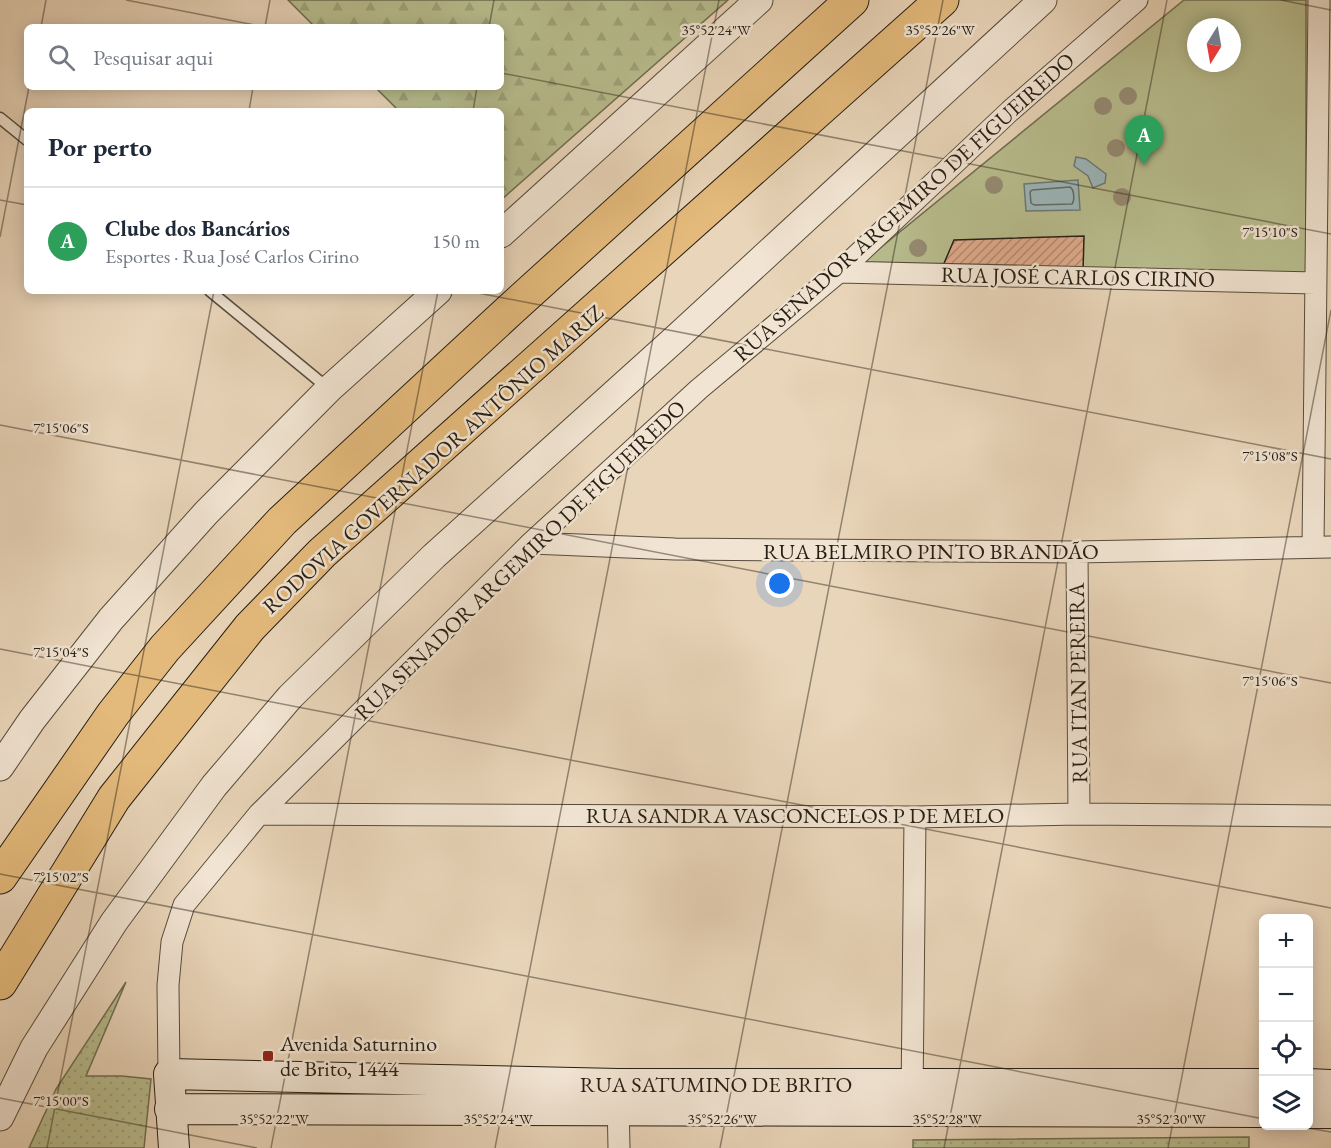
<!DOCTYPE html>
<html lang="pt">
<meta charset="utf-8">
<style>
:root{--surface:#fff;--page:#f2f2f3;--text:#1f2937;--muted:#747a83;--line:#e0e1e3;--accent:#0f766e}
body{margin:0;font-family:"EB Garamond",serif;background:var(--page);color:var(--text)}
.controls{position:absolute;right:18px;bottom:18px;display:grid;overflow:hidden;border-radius:9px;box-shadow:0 3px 15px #0003}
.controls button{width:54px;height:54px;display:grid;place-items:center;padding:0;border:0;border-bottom:2px solid var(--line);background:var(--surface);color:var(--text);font:30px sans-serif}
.compass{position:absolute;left:1187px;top:18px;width:54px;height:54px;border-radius:50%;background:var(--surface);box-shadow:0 3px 15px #0003;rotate:191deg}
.you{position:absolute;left:780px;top:584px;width:21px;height:21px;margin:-15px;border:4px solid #fff;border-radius:50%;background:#1a73e8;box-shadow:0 0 0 9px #1a73e833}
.badge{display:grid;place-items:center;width:39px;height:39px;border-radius:50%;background:var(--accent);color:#fff;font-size:20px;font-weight:700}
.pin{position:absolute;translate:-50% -50px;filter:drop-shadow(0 2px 3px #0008)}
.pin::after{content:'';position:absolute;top:32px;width:21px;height:18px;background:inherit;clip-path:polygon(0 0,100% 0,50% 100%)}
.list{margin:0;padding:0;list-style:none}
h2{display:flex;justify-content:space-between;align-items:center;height:78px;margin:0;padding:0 24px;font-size:26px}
h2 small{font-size:20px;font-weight:400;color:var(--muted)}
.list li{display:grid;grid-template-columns:39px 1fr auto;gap:18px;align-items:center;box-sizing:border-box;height:108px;padding:0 24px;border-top:2px solid var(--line)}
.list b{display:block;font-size:22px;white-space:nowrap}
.list p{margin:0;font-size:20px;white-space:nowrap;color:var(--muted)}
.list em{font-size:20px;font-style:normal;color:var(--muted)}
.icon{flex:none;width:33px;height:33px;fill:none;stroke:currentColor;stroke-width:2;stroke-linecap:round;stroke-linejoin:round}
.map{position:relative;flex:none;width:1331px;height:1148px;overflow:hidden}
.search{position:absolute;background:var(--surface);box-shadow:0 3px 15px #0003;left:24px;top:24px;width:480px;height:66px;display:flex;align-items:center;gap:15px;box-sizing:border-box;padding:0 21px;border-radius:9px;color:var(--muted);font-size:22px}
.panel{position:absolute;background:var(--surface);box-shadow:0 3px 15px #0003;left:24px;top:108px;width:480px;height:186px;border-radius:9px}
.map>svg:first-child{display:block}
.grass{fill:url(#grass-dots);stroke:#6f6e51;stroke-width:1.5}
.forest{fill:url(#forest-firs);stroke:#6f6e51;stroke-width:1.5}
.garden{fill:#b8bd8e;stroke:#6f6e51;stroke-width:1.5;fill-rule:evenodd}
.water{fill:#9bb6b9;stroke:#6c7977;stroke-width:1.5}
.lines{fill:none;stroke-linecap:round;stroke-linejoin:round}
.shore{stroke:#606a66;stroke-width:1.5}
.building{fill:url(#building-hatch);stroke:#261e14;stroke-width:1.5}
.service-casing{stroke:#574c3d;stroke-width:13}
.minor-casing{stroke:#574c3d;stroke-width:23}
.tertiary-casing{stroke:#574c3d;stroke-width:29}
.secondary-casing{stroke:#261e14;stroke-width:32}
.trunk-casing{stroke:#261e14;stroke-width:35}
.service{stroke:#f1e4d2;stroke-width:10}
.minor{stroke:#f1e4d2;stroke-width:21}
.tertiary{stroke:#f1e4d2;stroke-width:27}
.secondary{stroke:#f1e4d2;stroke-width:30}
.trunk{stroke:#e4ba7c;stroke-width:33}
.tree{fill:#968b73}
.ticks{fill:none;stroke:#261e14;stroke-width:1.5;stroke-opacity:0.45}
.poi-dot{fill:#8f2418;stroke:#f1e4d2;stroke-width:2}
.labels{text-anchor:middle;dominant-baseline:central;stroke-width:5;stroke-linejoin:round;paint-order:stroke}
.street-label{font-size:22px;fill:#261e14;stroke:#f1e4d2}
.poi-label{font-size:22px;fill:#261e14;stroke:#f1e4d2;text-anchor:start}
.ticks-label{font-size:15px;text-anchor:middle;fill:#261e14;stroke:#f1e4d2;stroke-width:5;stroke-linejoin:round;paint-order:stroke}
</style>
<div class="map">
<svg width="1331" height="1148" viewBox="0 0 1331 1148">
<defs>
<pattern id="grass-dots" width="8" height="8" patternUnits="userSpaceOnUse" patternTransform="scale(1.5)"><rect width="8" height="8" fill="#b8bd8e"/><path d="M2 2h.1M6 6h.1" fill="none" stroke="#9ea27a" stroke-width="1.8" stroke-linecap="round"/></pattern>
<pattern id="forest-firs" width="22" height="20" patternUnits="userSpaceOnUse" patternTransform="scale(1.5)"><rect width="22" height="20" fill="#b8bd8e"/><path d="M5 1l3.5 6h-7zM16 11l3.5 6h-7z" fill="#9ea27a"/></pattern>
<pattern id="building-hatch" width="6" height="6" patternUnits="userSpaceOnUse" patternTransform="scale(1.5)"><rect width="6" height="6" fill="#e0ab8c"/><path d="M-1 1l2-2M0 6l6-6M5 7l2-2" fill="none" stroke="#b58b71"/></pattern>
</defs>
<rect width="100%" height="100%" fill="#e9d5b9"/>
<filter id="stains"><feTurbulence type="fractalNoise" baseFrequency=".00333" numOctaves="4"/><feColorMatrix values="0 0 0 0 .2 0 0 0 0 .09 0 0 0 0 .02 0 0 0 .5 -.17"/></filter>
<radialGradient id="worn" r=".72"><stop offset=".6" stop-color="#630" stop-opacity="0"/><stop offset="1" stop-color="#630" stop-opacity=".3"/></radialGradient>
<!-- grass -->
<path class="grass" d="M126,982L86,1076H122L151,1079L144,1148H29L56,1089Z
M1249,1137V1148H913V1140Z"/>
<!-- forest -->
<path class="forest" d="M288,0H728L501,200V111H399L375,87H501V27H315Z"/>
<!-- garden -->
<path class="garden" d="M1184,0H1306V274L858,266ZM1196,27H1232V63H1196Z"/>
<!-- water -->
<path class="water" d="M1076,157L1086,159L1106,174L1105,183L1093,188L1088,176L1074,166Z
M1078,180L1080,210L1026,211L1024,184Z"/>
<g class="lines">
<!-- shore -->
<path class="shore" d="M1070,187C1074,189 1075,200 1072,204L1034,205L1031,203L1030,192L1032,190Z"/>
</g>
<!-- building -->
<path class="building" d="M1084,236L1083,272L942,268L954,240Z"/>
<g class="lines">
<!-- service casing -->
<g class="service-casing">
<path id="service" d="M0,118L27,140
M210,291L329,389"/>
</g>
<!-- minor casing -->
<g class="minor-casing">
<path id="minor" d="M839,272L1316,283
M531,543L675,549L1077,552L1331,547
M1313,547L1319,0
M1077,552L1079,814
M259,814L915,817L1079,814L1331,816
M169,1074L168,985L172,942L184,905L259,814L531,543L699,389L839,272L1010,111L1137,0
M912,1097L915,817
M618,1098L619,1148"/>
</g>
<!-- tertiary casing -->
<g class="tertiary-casing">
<path id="tertiary" d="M501,234L759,0
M0,767L32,720L111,619L206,513L329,389L438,291
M0,1117L34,1048L114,922L214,786L290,697L434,556L676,338L1043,0"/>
</g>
<!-- secondary casing -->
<g class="secondary-casing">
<path id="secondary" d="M1308,1084L1331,1085
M170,1109L1264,1112
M1308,1113H1331
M174,1148L169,1074L618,1084H1264"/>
</g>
<!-- trunk casing -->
<g class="trunk-casing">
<path id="trunk" d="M0,877L113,714L165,648L282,521L510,310L852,0
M0,983L114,798L250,627L322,553L942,0"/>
</g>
<!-- service -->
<use href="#service" class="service"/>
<!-- minor -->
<use href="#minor" class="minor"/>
<!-- tertiary -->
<use href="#tertiary" class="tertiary"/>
<!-- secondary -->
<use href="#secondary" class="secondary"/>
<!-- trunk -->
<use href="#trunk" class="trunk"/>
</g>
<!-- trees -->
<g class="tree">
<circle cx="1128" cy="96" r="9"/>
<circle cx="1103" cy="106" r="9"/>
<circle cx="1116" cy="148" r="9"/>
<circle cx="994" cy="185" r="9"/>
<circle cx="1122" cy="197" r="9"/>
<circle cx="918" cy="248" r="9"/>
</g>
<!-- ticks -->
<path class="ticks" d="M126,0L265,27M1281,0L1331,10M41,27L46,0M265,27L270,0M489,27L494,0M501,73L1331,234M249,111L253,87M473,111L477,87M0,200L27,205M0,237L29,87M468,291L1331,459M0,425L1331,683M0,649L1331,908M0,874L1264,1119M0,1098L257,1148M1296,1126L1331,1132M47,1148L214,291M271,1148L438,291M495,1148L719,0M720,1148L943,0M944,1148L1167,0M1168,1148L1331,310"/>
<!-- markers -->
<rect class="poi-dot" x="262" y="1050" width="12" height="12" rx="3"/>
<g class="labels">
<!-- street labels -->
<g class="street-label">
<text transform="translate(904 207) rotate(-42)">RUA SENADOR ARGEMIRO DE FIGUEIREDO</text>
<text transform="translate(1078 277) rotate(1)">RUA JOSÉ CARLOS CIRINO</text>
<text transform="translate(433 459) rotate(-42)">RODOVIA GOVERNADOR ANTÔNIO MARIZ</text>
<text x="931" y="551">RUA BELMIRO PINTO BRANDÃO</text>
<text transform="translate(520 560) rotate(-44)">RUA SENADOR ARGEMIRO DE FIGUEIREDO</text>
<text transform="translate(1078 683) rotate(-91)">RUA ITAN PEREIRA</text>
<text x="795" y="815">RUA SANDRA VASCONCELOS P DE MELO</text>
<text x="716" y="1084">RUA SATUMINO DE BRITO</text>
</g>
<!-- poi labels -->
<g class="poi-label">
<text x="280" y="1043">Avenida Saturnino<tspan x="280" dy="25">de Brito, 1444</tspan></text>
</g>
</g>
<g class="ticks-label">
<text x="716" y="35">35°52'24"W</text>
<text x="940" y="35">35°52'26"W</text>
<text x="1270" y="237">7°15'10"S</text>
<text x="61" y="433">7°15'06"S</text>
<text x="1270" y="461">7°15'08"S</text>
<text x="61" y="657">7°15'04"S</text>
<text x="1270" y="686">7°15'06"S</text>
<text x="61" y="882">7°15'02"S</text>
<text x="61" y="1106">7°15'00"S</text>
<text x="274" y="1124">35°52'22"W</text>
<text x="498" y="1124">35°52'24"W</text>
<text x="722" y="1124">35°52'26"W</text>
<text x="947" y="1124">35°52'28"W</text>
<text x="1171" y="1124">35°52'30"W</text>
</g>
<rect width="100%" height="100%" filter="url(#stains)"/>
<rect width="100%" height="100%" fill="url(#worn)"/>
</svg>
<div class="controls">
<button>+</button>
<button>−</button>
<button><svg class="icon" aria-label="locate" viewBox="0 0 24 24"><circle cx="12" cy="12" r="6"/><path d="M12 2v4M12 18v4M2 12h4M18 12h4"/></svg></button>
<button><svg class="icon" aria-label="layers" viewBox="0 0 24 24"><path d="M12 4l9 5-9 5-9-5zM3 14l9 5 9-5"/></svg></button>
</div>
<svg class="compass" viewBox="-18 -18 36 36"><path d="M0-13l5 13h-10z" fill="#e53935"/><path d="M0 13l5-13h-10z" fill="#747a83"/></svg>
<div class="you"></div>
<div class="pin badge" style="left:1144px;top:165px;background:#2e9e5b">A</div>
<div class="search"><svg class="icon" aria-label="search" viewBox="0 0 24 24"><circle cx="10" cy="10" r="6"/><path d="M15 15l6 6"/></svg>Pesquisar aqui</div>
<section class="panel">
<h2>Por perto<small></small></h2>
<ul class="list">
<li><span class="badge" style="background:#2e9e5b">A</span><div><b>Clube dos Bancários</b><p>Esportes · Rua José Carlos Cirino</p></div><em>150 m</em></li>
</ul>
</section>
</div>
